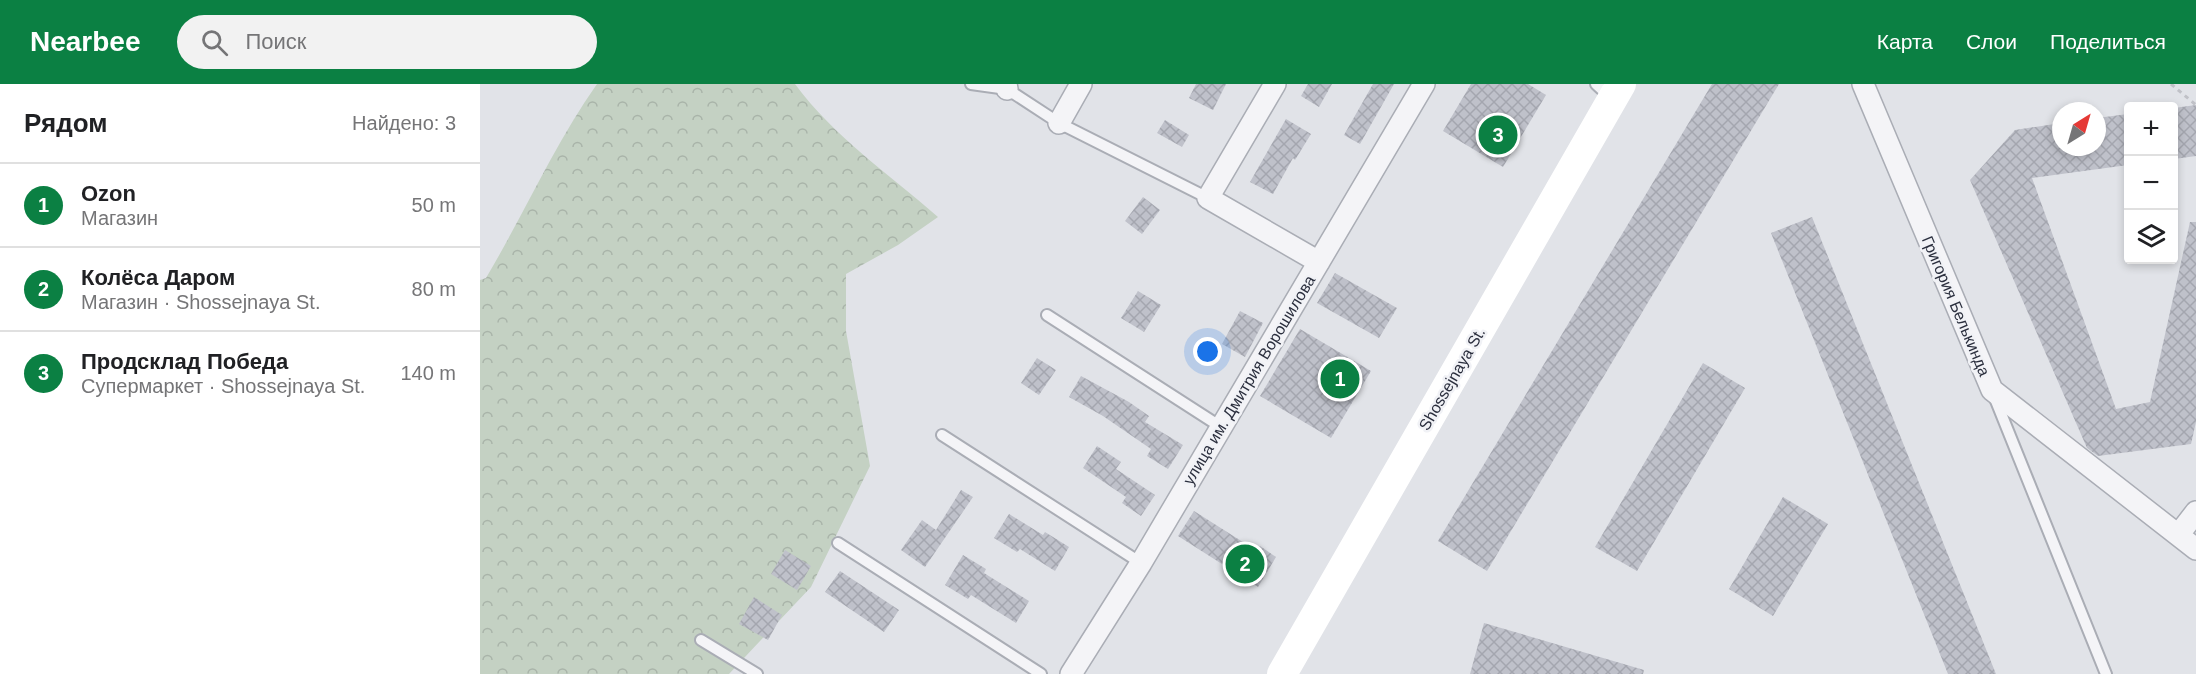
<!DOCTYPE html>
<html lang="ru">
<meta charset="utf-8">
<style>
:root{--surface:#fff;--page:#f2f2f2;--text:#202124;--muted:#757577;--line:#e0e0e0;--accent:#0b8043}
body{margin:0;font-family:Helvetica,sans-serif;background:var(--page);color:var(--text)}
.controls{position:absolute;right:18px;top:18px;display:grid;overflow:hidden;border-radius:6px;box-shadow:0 3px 9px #0003}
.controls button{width:54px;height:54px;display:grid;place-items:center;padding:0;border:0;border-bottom:2px solid var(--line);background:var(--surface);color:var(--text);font:30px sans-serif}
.compass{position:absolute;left:1572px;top:18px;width:54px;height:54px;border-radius:50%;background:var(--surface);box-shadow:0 3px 9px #0003;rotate:37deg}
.you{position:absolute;left:728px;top:268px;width:21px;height:21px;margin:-15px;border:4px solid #fff;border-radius:50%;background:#1a73e8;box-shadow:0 0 0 9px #1a73e833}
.badge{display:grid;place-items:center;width:39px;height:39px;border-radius:50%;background:var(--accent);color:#fff;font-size:20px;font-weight:700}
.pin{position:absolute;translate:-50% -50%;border:3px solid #fff;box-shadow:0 2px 6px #0006}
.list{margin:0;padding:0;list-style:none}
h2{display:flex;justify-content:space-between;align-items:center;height:78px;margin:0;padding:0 24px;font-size:26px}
h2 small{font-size:20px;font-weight:400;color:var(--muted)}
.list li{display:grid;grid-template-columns:39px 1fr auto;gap:18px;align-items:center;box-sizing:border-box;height:84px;padding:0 24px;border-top:2px solid var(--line)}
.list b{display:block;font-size:22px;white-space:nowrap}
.list p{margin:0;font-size:20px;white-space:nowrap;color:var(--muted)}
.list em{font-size:20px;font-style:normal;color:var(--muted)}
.icon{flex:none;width:33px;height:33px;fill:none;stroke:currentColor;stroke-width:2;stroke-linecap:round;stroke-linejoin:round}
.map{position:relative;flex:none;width:1716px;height:590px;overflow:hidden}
header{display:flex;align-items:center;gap:36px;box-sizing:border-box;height:84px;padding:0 30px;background:var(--accent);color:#fff}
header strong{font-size:28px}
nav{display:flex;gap:33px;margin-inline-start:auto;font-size:21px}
.search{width:420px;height:54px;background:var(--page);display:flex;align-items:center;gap:15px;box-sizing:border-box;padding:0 21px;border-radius:33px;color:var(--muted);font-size:22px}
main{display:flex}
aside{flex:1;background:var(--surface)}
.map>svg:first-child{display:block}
.forest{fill:url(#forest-crowns)}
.building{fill:url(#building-cross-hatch)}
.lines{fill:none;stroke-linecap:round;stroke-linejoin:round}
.lane-casing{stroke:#aaadb5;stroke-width:14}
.street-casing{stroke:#aaadb5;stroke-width:24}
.path{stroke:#c0c1c7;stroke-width:3;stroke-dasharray:4.5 4.5;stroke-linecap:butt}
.lane{stroke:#f4f4f7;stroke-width:10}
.street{stroke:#f4f4f7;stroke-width:21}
.secondary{stroke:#fff;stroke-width:30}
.labels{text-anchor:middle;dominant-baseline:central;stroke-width:5;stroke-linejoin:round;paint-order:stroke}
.street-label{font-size:16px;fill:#2b2f3e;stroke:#f1f2f6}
</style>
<header>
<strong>Nearbee</strong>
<div class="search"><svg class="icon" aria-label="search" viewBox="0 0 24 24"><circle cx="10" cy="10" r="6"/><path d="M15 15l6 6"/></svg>Поиск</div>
<nav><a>Карта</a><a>Слои</a><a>Поделиться</a></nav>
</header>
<main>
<aside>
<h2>Рядом<small>Найдено: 3</small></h2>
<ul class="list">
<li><span class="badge">1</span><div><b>Ozon</b><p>Магазин</p></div><em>50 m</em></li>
<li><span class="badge">2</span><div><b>Колёса Даром</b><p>Магазин · Shossejnaya St.</p></div><em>80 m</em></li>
<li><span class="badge">3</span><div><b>Продсклад Победа</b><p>Супермаркет · Shossejnaya St.</p></div><em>140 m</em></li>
</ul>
</aside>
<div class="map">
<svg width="1716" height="590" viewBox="0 0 1716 590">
<defs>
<pattern id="forest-crowns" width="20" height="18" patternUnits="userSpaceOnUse" patternTransform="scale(1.5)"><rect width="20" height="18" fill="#c4d1c3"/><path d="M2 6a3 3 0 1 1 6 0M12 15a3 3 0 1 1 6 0" fill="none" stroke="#a9b4a9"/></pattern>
<pattern id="building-cross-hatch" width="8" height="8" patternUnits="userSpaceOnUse" patternTransform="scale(1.5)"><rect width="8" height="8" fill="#bfc1ca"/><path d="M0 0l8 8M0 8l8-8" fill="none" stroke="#a4a6af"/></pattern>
</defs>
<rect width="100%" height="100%" fill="#e1e3e8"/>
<!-- forest -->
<path class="forest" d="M117,0H315C354,53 409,90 458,133L418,161L366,190V247L390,382L331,503L249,590H0V196L6,194C44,130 74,61 117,0Z"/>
<!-- building -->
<path class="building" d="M716,0H746L733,26L709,14Z
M828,0H852L839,23L821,12Z
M893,0H914L880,60L864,51Z
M991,0H1048L1066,11L1023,83L963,47Z
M1232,0H1299L1007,487L958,457Z
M1716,21V72L1694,75V24Z
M1648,30V81L1552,94L1636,325L1670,318L1710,138H1716V338L1711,360L1618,372L1607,364L1490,96L1535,46L1581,39V63H1617V34Z
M806,35L831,50L815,76L813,74L793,110L770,98Z
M685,36L709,51L702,63L677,49Z
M663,113L680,126L662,150L645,137Z
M1332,133L1516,590H1468L1291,149Z
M855,189L917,224L899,254L837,219Z
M658,207L681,221L664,248L641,234Z
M760,227L783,239L765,273L742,260Z
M820,245L891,287L851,354L780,312Z
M557,274L576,286L559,311L541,299Z
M1223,279L1265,304L1157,487L1115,463Z
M601,292L649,318L669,332L665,338L703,361L688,385L667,372L671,365L623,332L589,313Z
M617,362L641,378L636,385L675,411L661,432L642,419L646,413L603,384Z
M481,406L493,413L445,483L421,466L442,436L456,446Z
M1303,413L1348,440L1293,532L1249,505Z
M714,427L777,467L780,462L796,473L778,503L698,452Z
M529,430L563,451L565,448L589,463L575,487L540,465L537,468L514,454Z
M305,466L331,482L317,506L291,490Z
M483,471L506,485L504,489L549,517L536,539L491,511L488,515L465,501Z
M360,487L419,526L404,548L345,508Z
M274,513L302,531L288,556L259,540Z
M1004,539L1164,586L1163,590H990Z"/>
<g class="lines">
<!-- lane casing -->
<g class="lane-casing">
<path id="lane" d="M491,0L527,5L579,39L728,114
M1116,0L1130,13
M567,231L741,343
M1514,312L1626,590
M462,351L661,479
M358,459L561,590
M221,556L277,590"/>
</g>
<!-- street casing -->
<g class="street-casing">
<path id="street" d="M526,0L527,5
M795,0L728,114L839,178
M1383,0L1512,306L1716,465
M579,39L601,0
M1699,450L1716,428
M591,590L661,479L944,0"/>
</g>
<!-- path -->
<path class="path" d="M1691,0L1716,21"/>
<!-- lane -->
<use href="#lane" class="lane"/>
<!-- street -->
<use href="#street" class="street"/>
<!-- secondary -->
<path class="secondary" d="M802,590L1141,0"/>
</g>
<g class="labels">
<!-- street labels -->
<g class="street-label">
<text transform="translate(1476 222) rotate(67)">Григория Белькинда</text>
<text transform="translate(972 295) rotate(-60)">Shossejnaya St.</text>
<text transform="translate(769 296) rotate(-59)">улица им. Дмитрия Ворошилова</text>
</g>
</g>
</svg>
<div class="controls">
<button>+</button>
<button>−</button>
<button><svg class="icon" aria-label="layers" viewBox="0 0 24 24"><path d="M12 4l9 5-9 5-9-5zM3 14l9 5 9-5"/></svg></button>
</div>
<svg class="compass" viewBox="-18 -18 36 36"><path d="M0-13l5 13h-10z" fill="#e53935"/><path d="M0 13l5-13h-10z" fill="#757577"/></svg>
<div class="you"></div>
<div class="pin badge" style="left:860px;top:295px">1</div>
<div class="pin badge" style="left:765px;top:480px">2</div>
<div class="pin badge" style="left:1018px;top:51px">3</div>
</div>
</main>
